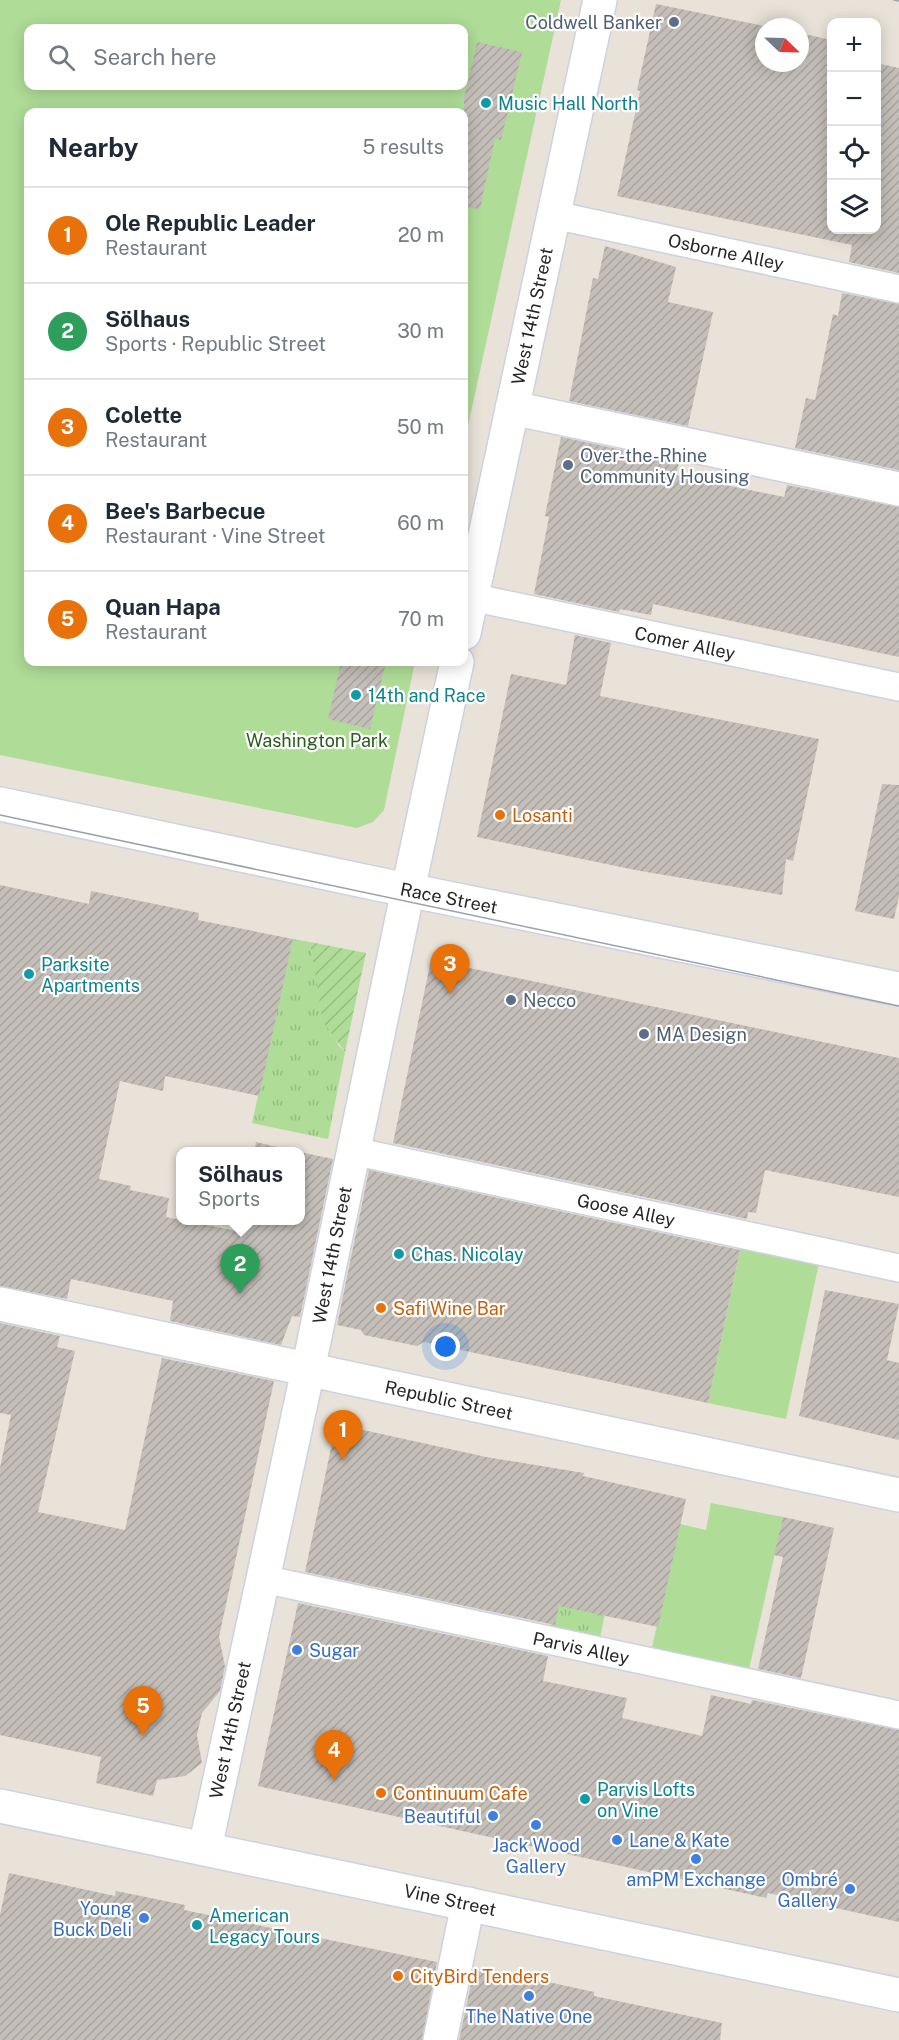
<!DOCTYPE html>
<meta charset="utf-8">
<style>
:root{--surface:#fff;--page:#f2f2f3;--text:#1f2937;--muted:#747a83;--line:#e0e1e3;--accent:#4161ed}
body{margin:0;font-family:"Public Sans",sans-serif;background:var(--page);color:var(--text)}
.controls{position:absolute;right:18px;top:18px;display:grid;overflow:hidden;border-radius:12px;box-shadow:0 3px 15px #0003}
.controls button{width:54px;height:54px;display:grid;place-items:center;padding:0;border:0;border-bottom:2px solid var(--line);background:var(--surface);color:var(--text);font:30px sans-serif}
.compass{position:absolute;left:755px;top:18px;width:54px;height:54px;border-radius:50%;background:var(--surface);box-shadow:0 3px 15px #0003;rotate:113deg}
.you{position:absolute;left:446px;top:1347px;width:21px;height:21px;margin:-15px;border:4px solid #fff;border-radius:50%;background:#1a73e8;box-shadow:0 0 0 9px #1a73e833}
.badge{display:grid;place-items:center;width:39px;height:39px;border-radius:50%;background:var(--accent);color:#fff;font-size:20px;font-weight:700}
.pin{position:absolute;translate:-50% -50px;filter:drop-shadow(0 2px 3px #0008)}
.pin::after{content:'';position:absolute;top:32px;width:21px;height:18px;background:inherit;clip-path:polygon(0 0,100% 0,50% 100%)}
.popup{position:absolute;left:176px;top:1147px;width:129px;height:78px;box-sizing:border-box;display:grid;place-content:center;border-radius:12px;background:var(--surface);filter:drop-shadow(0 2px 4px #0005);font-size:20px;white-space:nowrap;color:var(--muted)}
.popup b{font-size:22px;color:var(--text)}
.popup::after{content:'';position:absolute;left:50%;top:100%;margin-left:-12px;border:12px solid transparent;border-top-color:var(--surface)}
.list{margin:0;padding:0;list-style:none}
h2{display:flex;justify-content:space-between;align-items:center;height:78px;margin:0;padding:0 24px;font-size:26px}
h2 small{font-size:20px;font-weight:400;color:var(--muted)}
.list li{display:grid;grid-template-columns:39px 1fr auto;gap:18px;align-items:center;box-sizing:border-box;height:96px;padding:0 24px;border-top:2px solid var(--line)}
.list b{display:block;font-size:22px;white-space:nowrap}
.list p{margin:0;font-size:20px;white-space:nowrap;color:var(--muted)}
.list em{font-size:20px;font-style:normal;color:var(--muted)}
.icon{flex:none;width:33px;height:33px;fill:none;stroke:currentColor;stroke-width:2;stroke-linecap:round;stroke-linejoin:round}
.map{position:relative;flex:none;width:899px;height:2040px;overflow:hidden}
.search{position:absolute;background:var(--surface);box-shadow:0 3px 15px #0003;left:24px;top:24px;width:444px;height:66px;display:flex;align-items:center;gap:15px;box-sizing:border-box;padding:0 21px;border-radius:12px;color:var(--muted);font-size:22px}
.panel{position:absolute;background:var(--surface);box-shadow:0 3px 15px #0003;left:24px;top:108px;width:444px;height:558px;border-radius:12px}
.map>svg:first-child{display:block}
.grass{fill:url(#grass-tufts)}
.park{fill:#afdc97;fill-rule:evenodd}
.garden{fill:url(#garden-furrows)}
.building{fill:url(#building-hatch)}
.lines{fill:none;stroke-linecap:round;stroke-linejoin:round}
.service-casing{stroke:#ced1df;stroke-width:30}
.pedestrian-casing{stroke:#ced1df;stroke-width:36}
.minor-casing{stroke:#ced1df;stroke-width:36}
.tertiary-casing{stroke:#ced1df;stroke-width:36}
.secondary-casing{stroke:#ced1df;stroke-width:36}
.service{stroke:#fff;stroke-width:27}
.pedestrian{stroke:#fff;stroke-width:33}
.minor{stroke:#fff;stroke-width:33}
.tertiary{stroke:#fff;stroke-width:33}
.secondary{stroke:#fff;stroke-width:33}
.tram{stroke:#9c9fb0;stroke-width:1.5}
.service-dot{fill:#5c6f8a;stroke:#fff;stroke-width:2}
.culture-dot{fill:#0f9aa8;stroke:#fff;stroke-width:2}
.food-dot{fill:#e8710a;stroke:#fff;stroke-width:2}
.shop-dot{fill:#3f7fe0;stroke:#fff;stroke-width:2}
.labels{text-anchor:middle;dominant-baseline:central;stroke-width:4.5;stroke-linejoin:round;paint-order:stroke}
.service-label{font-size:18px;fill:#4e5e75;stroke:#fff;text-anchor:start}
.culture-label{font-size:18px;fill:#0d838f;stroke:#fff;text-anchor:start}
.street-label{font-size:18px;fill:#262626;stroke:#fff}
.park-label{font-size:18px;fill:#2a5d1d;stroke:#fff}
.food-label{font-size:18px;fill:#c56008;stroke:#fff;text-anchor:start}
.shop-label{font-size:18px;fill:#366cbe;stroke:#fff;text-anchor:end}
</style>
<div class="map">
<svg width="899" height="2040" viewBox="0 0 899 2040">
<defs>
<pattern id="grass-tufts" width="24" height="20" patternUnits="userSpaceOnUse" patternTransform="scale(1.5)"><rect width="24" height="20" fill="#afdc97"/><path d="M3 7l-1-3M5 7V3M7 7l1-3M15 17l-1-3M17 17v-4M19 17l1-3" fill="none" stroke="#96bd82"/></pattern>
<pattern id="garden-furrows" width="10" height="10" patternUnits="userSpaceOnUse" patternTransform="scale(1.5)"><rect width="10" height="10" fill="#afdc97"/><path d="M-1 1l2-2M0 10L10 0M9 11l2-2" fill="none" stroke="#96bd82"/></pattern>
<pattern id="building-hatch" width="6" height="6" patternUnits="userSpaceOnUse" patternTransform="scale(1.5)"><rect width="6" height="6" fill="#c4beb8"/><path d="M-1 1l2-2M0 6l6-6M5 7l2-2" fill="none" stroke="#a8a39e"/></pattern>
</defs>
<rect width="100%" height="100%" fill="#e8e2d8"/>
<!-- grass -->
<path class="grass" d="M293,939L310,942L316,976L338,1045L345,1052L328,1139L252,1123Z
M565,1558L614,1569L599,1643L549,1632Z"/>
<!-- park -->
<path class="park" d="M0,0H561L464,444V112H28V662H415L384,810L373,822L357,828L0,755ZM28,28H464V86H28Z
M741,1246L819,1263L786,1419L708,1403Z
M711,1503L783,1517L748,1674L651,1652L680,1524L706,1530Z"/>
<!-- garden -->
<path class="garden" d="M310,942L366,953L345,1052L323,1022Z"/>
<!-- building -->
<path class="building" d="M656,4L769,27H764V63H800V33L831,40V230H876V63L899,68V273L849,262L852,245L617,196L640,91L637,90Z
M477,42L522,52L501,140L495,138L480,209L464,207V98Z
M605,246L676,267L668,302L713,312L688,426L569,401L593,278L598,279Z
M842,293L899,304V470L795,448L806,398L815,400L833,314L838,316Z
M561,437L679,462L676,475L784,497L787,485L899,507V657L653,604L651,615L620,609L619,612L534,594L549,517L545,516Z
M575,635L611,643L600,696L819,739L793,861L786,859L782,895L635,870L477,837L511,674L566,685Z
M341,662H386L370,729L328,719Z
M882,784L899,785V896L894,919L855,911Z
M0,885L89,904L91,891L199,913L198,920L293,939L259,1096L165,1076L163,1091L120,1081L99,1179L131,1186L130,1190L169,1198L166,1217L237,1231L239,1221H300V1152L333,1159L300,1317L292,1316L281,1345L170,1321L173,1301L71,1279L67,1299L0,1286Z
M431,960L899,1058V1197L765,1170L756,1213L748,1212L747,1219L393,1143Z
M256,1142L298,1152H254Z
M369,1170L740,1250L708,1403L424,1342L417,1346L364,1335L361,1330L337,1325Z
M825,1290L899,1304L887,1360L899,1363V1440L799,1416Z
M0,1323L60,1336L57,1347L75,1351L38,1512L125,1530L162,1358L274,1381L219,1637L225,1666L220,1691L202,1713L197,1735L202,1763L185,1776L157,1780L153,1796L96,1783L101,1757L0,1735V1468L11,1415L0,1413Z
M336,1424L486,1457L584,1473L583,1476L686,1499L658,1627L559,1606L555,1625L305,1572Z
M783,1517L834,1528L801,1678L758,1669L783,1557L774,1555Z
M298,1603L548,1656L543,1681L627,1698L622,1718L702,1736L711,1695L751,1704L752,1700L899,1730V1922L768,1893L766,1898L258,1786Z
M9,1873L115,1896L116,1891L185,1905L184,1910L437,1962L422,2040H0V1915Z
M488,1969L594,1992V1996L722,2023L720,2040H459L474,1970L487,1973Z"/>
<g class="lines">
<!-- service casing -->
<g class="service-casing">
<path id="service" d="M554,215L899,289
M471,597L899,687
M353,1151L899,1268
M263,1579L899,1715"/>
</g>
<!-- pedestrian casing -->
<g class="pedestrian-casing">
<path id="pedestrian" d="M308,1370L408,890"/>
</g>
<!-- minor casing -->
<g class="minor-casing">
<path id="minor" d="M512,408L899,489
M464,633L600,0
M408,890L457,662
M0,1304L899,1495
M205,1848L308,1370
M440,2040L468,1904"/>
</g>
<!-- tertiary casing -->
<g class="tertiary-casing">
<path id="tertiary" d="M0,804L378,884L899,989"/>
</g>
<!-- secondary casing -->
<g class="secondary-casing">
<path id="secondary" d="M0,1806L899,1995"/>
</g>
<!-- service -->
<use href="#service" class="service"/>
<!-- pedestrian -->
<use href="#pedestrian" class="pedestrian"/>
<!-- minor -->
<use href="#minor" class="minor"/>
<!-- tertiary -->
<use href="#tertiary" class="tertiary"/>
<!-- secondary -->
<use href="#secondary" class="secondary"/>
<!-- tram -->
<path class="tram" d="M894,0L899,1
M0,815L899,1006"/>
</g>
<!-- markers -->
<g class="service-dot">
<circle cx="674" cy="22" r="6"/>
<circle cx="568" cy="465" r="6"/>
<circle cx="511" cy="1000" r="6"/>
<circle cx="644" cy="1034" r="6"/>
</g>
<g class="culture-dot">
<circle cx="486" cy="103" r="6"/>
<circle cx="356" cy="695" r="6"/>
<circle cx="29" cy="974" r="6"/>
<circle cx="399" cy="1254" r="6"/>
<circle cx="585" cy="1799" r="6"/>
<circle cx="197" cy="1925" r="6"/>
</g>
<g class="food-dot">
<circle cx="500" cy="815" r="6"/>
<circle cx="381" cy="1308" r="6"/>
<circle cx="381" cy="1793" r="6"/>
<circle cx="398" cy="1976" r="6"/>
</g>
<g class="shop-dot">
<circle cx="297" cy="1650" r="6"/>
<circle cx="493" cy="1816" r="6"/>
<circle cx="536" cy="1825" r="6"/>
<circle cx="617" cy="1840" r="6"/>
<circle cx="696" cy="1859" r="6"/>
<circle cx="850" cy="1889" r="6"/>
<circle cx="144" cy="1918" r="6"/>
<circle cx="529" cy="1996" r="6"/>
</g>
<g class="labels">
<!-- service labels -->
<g class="service-label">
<text x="662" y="22" text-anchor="end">Coldwell Banker</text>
<text x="580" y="455">Over-the-Rhine<tspan x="580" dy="21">Community Housing</tspan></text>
<text x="523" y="1000">Necco</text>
<text x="656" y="1034">MA Design</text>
</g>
<!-- culture labels -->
<g class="culture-label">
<text x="498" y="103">Music Hall North</text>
<text x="368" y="695">14th and Race</text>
<text x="41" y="964">Parksite<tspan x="41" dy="21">Apartments</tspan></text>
<text x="411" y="1254">Chas. Nicolay</text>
<text x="597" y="1789">Parvis Lofts<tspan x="597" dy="21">on Vine</tspan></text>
<text x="209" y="1915">American<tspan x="209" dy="21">Legacy Tours</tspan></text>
</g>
<!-- street labels -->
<g class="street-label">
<text transform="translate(726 252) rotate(12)">Osborne Alley</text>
<text transform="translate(532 316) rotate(-78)">West 14th Street</text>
<text transform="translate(685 643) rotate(12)">Comer Alley</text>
<text transform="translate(449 898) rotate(11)">Race Street</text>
<text transform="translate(626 1210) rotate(12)">Goose Alley</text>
<text transform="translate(332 1255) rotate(-79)">West 14th Street</text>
<text transform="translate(449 1400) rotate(12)">Republic Street</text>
<text transform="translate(581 1648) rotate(12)">Parvis Alley</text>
<text transform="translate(230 1730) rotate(-78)">West 14th Street</text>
<text transform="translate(450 1900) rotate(12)">Vine Street</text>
</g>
<!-- park labels -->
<g class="park-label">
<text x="317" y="740">Washington Park</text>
</g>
<!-- food labels -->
<g class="food-label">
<text x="512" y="815">Losanti</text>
<text x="393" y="1308">Safi Wine Bar</text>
<text x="393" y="1793">Continuum Cafe</text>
<text x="410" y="1976">CityBird Tenders</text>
</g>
<!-- shop labels -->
<g class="shop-label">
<text x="309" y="1650" text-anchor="start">Sugar</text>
<text x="481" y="1816">Beautiful</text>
<text x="629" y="1840" text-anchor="start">Lane &amp; Kate</text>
<text x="536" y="1845" text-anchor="middle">Jack Wood<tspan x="536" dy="21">Gallery</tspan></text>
<text x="696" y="1879" text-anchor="middle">amPM Exchange</text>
<text x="838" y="1879">Ombré<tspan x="838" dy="21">Gallery</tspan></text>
<text x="132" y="1908">Young<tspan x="132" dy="21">Buck Deli</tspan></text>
<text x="529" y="2016" text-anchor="middle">The Native One</text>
</g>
</g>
</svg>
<div class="controls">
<button>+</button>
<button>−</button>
<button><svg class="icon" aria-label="locate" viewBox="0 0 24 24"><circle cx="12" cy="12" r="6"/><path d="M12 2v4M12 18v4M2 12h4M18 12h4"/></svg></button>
<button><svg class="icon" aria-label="layers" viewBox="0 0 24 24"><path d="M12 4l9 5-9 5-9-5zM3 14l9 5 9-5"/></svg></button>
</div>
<svg class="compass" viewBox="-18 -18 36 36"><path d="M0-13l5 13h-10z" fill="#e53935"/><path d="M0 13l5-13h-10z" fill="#747a83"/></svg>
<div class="you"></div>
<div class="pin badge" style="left:343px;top:1460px;background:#e8710a">1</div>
<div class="pin badge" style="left:240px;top:1294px;background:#2e9e5b">2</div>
<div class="popup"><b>Sölhaus</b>Sports</div>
<div class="pin badge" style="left:450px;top:994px;background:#e8710a">3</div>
<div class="pin badge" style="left:334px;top:1780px;background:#e8710a">4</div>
<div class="pin badge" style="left:143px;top:1736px;background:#e8710a">5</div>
<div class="search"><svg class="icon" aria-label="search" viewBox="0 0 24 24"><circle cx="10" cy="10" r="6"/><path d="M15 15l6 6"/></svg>Search here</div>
<section class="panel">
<h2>Nearby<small>5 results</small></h2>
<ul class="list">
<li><span class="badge" style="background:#e8710a">1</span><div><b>Ole Republic Leader</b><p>Restaurant</p></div><em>20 m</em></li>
<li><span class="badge" style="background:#2e9e5b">2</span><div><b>Sölhaus</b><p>Sports · Republic Street</p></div><em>30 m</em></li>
<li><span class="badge" style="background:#e8710a">3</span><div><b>Colette</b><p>Restaurant</p></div><em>50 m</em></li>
<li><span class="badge" style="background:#e8710a">4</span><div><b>Bee's Barbecue</b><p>Restaurant · Vine Street</p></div><em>60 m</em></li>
<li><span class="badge" style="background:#e8710a">5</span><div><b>Quan Hapa</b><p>Restaurant</p></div><em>70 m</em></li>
</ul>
</section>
</div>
